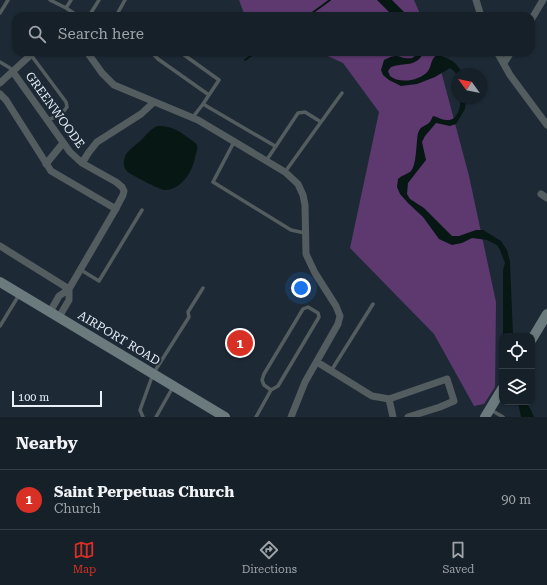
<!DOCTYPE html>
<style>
:root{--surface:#162028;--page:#232d34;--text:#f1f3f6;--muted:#9ea3a8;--line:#353e45;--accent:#d93025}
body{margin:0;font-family:"Roboto Serif",serif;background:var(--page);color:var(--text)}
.controls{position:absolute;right:12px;bottom:12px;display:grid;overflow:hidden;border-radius:8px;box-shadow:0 1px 3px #0004}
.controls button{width:36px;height:36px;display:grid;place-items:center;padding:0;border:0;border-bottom:1px solid var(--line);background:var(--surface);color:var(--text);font:20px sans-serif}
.compass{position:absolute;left:451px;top:68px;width:36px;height:36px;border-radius:50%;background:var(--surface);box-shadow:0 1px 3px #0004;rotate:303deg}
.scale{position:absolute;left:12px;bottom:10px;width:90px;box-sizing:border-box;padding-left:4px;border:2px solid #e8f0f9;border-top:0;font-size:11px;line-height:14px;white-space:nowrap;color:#e8f0f9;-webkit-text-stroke:3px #1d2a36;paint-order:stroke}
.you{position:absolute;left:301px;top:288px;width:14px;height:14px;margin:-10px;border:3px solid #fff;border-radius:50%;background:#1a73e8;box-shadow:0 0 0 6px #1a73e833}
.badge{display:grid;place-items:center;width:26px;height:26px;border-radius:50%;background:var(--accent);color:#fff;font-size:13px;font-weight:700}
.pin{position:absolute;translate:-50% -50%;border:2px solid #fff;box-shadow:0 1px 4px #0006}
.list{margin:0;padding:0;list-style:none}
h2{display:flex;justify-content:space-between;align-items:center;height:52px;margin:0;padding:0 16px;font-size:17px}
h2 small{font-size:13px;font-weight:400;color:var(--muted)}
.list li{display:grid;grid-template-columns:26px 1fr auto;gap:12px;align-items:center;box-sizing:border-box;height:60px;padding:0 16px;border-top:1px solid var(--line)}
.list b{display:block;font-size:15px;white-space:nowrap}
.list p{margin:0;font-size:13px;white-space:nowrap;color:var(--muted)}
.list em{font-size:13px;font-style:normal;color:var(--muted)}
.icon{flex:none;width:22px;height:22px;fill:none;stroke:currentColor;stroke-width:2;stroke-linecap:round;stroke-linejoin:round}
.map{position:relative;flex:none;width:547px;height:417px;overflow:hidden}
.search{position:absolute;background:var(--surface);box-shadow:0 1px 3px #0004;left:12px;right:12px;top:12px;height:44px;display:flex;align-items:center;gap:10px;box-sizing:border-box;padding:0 14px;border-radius:12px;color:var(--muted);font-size:15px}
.sheet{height:112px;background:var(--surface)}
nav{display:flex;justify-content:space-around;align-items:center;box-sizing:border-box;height:56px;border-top:1px solid var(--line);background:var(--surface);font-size:11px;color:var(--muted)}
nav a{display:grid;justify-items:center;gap:2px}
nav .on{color:var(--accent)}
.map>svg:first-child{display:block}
.green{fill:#5d396f}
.water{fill:#071714}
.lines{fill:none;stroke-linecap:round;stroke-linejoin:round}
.stream{stroke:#071714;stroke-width:2}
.lane{stroke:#535d5f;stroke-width:3.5}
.street{stroke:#535d5f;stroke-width:7}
.secondary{stroke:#6a7a7d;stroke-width:10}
.labels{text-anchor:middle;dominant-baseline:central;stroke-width:4;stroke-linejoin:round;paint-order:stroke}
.street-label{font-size:12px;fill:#e8f0f9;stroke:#1d2a36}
</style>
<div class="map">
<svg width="547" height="417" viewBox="0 0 547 417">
<rect width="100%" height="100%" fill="#1d2a36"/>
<!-- green -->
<path class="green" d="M239,0H414L421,16H245Z
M319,52H436L469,176L496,302L495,387L484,404L474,406L434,334L350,248L379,112L343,63Z"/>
<!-- water -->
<path class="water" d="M377,0H392L408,16H393Z
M416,52H424C416,68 405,62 391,67L388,71L390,76C399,84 420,81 428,71C432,66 430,59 437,55C449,58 458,62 462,74H457V75L454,71L450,68L435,77L417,84L401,86L389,80L383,75L381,70L384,60C400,51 399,60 412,58L415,56Z
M461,98H466L465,109L456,124L450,126L436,123L425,136L422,142L426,160L408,183L407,194L410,199L424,208L452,236H459L476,230H483L501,241L507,250L510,262L513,336H503V270L505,263L500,250L497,245L487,240L472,238L462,243L452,245L439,239L423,217L408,203L400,194L397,187L398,179C402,175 408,174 411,171C417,164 416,142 418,133C421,125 425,127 430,122C431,120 432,118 433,116C438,117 442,120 446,120C459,121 460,106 461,98Z
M157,126C170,125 180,131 190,139C192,141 195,142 197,145C198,149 196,154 195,157C193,172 180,191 164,190C161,190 131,175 128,172C125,170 123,165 124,161C125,152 132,148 138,143C145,137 149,130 157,126Z
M518,402H526L531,410L534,417H521Z"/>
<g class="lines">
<!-- stream -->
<path class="stream" d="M308,16L330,0
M432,52L437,57
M245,60L256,52"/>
<!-- lane -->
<path class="lane" d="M50,0L66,8
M71,0L66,8L78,16
M0,13L8,0
M89,16L99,0
M116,16L125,0
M151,52L158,59L209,95
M180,52L219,80L203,104
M31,55L66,102L67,107C62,115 56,117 47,120
M0,62L10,68L13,72
M193,117L203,104L275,146
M321,122L342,93
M234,142L213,182L291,230L305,233
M266,161L298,113L305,112L321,122L285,172
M81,270L99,281L142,210
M0,326L19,295
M331,371L373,304
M491,410L503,417
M143,417L140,410L153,374L189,317L188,312L203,288
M156,417L173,387
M256,417L271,390L278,386L319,317L318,313L308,307L303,309L264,374L262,380L264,385L271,390"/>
<!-- street -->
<path class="street" d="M476,0L481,16
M531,20L543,0
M87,52L102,73L114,85L198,120L285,172L298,184L303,195L305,205L306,254L315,273L336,306L340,316L338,324L305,382L291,417
M497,52L510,75L547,125
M504,63L511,52
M13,72L70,152L82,163L116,182L122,187L124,191L123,195L114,212L69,289L59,296L50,312
M0,83L34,52
M0,94L6,100L51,171L116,209
M82,163L89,152L97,142L141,114L154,102
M46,164L63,143
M541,194L547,198
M0,246L69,289
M59,317L69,300V289
M317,362L372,396L389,399L447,379L454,401L440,407L408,417
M389,399L393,417"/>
<!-- secondary -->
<path class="secondary" d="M0,282L225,417
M532,339L547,314
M485,417L502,389"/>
</g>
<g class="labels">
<!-- street labels -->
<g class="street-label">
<text transform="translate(55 110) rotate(54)">GREENWOODE</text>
<text transform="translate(119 338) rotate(31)">AIRPORT ROAD</text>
</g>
</g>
</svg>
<div class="controls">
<button><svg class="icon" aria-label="locate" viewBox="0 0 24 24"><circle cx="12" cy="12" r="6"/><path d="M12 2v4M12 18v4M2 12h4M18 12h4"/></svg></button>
<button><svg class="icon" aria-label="layers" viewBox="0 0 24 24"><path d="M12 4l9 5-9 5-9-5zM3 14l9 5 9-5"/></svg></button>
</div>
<svg class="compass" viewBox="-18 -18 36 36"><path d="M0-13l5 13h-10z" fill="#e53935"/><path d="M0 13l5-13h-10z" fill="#9ea3a8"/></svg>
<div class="scale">100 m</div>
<div class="you"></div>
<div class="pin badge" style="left:240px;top:343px">1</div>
<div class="search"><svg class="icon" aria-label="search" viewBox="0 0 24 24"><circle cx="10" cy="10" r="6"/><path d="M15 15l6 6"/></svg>Search here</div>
</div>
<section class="sheet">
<h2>Nearby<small></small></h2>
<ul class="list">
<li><span class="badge">1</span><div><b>Saint Perpetuas Church</b><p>Church</p></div><em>90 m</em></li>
</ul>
</section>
<nav>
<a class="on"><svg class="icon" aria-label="map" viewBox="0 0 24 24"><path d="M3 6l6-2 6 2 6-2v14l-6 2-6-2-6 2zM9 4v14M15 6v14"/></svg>Map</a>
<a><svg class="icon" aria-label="directions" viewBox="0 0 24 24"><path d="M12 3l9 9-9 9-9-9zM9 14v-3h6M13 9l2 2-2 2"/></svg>Directions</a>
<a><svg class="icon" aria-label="saved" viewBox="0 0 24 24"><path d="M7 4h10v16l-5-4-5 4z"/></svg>Saved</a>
</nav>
